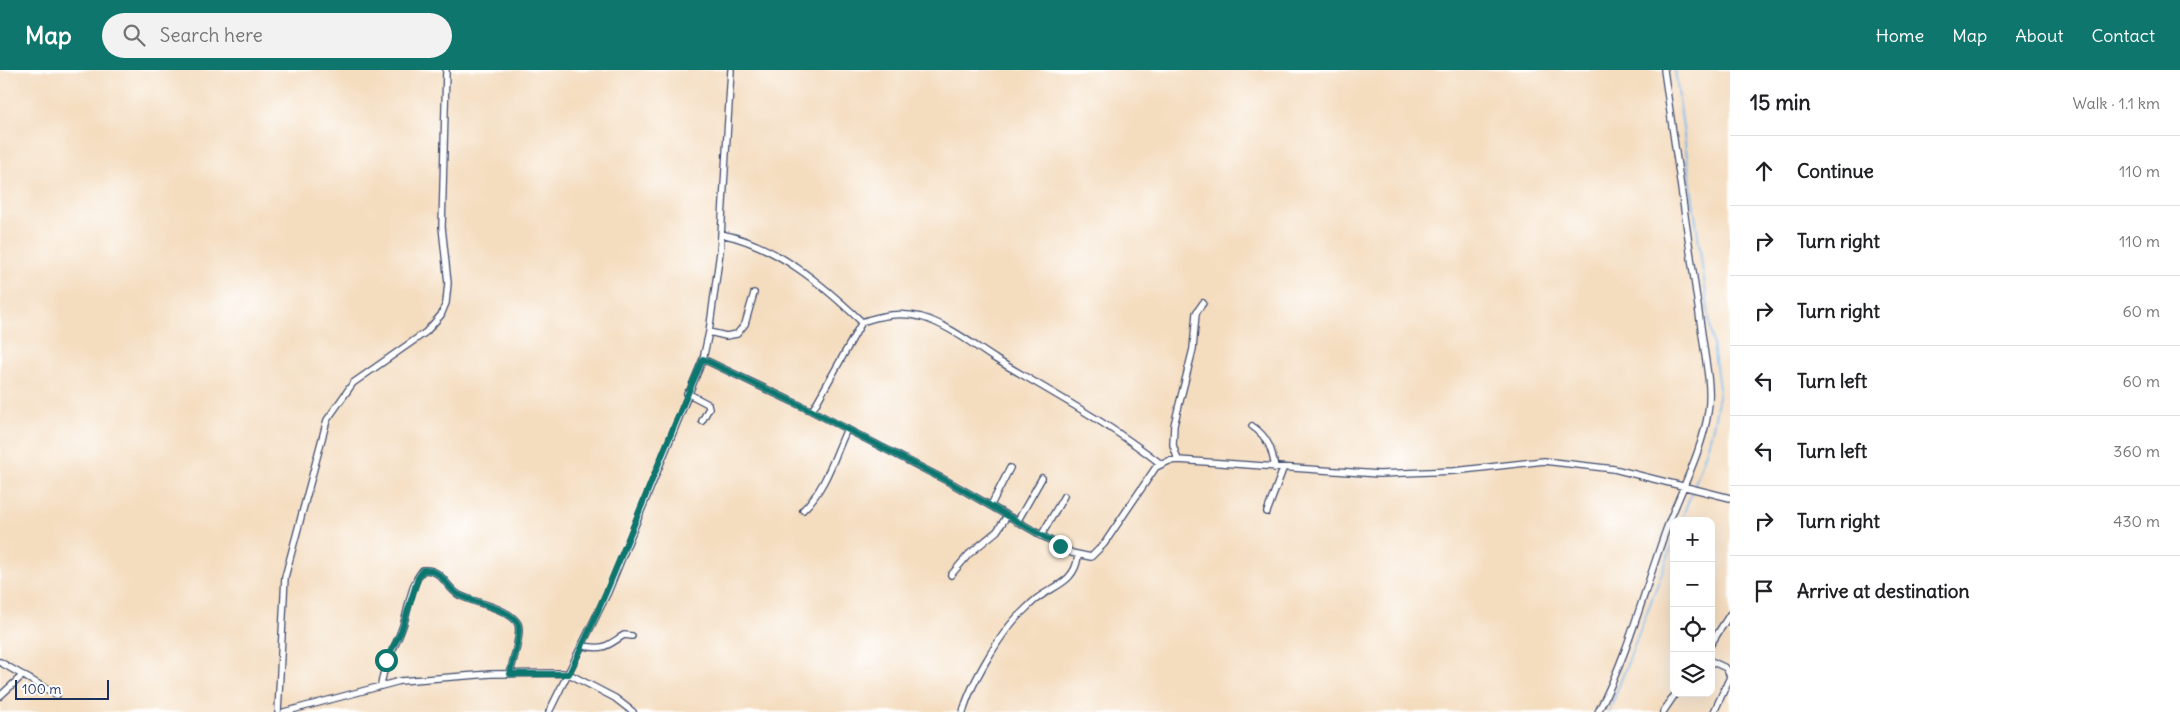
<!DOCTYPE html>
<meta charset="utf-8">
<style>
:root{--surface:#fff;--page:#f2f2f2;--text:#202124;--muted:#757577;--line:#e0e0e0;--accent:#0f766e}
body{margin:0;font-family:Delius,sans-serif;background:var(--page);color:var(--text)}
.controls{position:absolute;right:15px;bottom:15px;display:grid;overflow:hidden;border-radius:10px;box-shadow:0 5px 20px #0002}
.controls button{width:45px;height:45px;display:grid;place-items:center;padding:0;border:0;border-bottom:1px solid var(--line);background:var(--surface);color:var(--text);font:25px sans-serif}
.scale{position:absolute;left:15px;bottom:12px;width:94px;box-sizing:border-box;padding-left:5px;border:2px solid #1b2f5e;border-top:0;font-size:14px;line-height:18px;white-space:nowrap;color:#1b2f5e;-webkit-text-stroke:4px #fff;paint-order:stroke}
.stop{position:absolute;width:15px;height:15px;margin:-11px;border:4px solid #0f766e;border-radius:50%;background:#fff}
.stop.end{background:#0f766e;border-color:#fff;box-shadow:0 1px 5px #0008}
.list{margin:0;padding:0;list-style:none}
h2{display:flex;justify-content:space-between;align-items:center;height:65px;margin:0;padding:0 20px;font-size:21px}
h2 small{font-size:16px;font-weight:400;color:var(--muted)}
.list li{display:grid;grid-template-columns:32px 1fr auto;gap:15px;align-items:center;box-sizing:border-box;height:70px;padding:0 20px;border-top:1px solid var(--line)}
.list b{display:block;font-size:19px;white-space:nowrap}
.list em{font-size:16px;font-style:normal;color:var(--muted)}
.icon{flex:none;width:28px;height:28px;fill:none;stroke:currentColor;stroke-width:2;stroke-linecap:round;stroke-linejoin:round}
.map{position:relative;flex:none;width:1730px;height:642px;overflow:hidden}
header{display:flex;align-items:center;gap:30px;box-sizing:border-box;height:70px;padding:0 25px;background:var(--accent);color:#fff}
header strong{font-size:24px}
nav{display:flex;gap:28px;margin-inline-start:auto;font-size:18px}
.search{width:350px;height:45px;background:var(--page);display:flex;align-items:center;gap:12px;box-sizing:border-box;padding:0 18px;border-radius:28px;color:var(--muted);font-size:19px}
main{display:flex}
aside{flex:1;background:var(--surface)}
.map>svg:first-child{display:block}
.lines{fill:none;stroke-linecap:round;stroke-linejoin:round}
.stream{stroke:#73b5e8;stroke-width:2}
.minor-casing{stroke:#3c496c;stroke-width:8}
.minor{stroke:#fff;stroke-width:5.5}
.route{stroke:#0f766e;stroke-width:6}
</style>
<header>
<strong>Map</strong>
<div class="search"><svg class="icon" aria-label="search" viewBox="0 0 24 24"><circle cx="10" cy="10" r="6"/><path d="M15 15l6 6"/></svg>Search here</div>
<nav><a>Home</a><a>Map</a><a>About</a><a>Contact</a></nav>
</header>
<main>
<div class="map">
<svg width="1730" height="642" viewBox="0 0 1730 642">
<rect width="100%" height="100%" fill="#fff"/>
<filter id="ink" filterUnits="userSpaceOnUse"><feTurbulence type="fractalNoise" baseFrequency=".02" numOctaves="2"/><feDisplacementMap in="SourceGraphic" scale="10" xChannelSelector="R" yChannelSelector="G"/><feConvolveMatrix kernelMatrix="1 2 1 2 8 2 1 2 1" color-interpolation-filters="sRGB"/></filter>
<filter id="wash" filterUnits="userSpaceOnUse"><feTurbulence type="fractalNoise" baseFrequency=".0096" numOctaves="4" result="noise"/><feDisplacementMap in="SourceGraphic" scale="20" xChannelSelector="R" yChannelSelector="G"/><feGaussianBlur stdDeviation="1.12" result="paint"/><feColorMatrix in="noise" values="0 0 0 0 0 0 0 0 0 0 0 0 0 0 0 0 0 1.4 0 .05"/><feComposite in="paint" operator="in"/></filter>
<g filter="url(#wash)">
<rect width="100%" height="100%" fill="#f4dcbe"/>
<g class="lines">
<!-- stream -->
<path class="stream" d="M1675,0L1719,318C1716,365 1697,407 1681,451
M1609,642L1674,471"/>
</g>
</g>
<g filter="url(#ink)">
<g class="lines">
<!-- minor casing -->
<g class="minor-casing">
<path id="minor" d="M721,164C776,175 822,214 862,252
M709,262L726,266L737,264L745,254L754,223
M703,289L812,341L951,413L1072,483L1091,487L1104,474L1156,397L1169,391L1178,390L1379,404L1454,401L1544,391L1614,399L1730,428
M687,323L708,334L709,338L702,351
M812,341L862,252C882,245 900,242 921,247C949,255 973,275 997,290C1053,323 1110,354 1161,394
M1252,356C1268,367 1272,379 1275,398
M1178,390L1173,375L1174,355L1193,279L1196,243L1203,233
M991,435L1010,398
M803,440C826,418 834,387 847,359
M1267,442L1283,399
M1017,452L1042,408
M1041,466L1064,426
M951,505L969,484L997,461L1007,446
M1711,574L1730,544
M583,576C606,580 606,576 624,565L632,566
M1711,591L1726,598L1730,606
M0,592L57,625
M381,615C385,589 393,583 401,561C409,542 409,516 423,500C443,499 445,517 459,525C474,533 510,538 518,554C522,564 512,593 510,604
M0,626L23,605
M278,642L285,507L327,350L353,313L426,262L441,245L446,233L448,213L442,157L446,0
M284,642L400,611L491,604L561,603L569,604L615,628L633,642
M549,642L608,522L703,289L709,262L720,182L731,0
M963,642C970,615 999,566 1018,546C1024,541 1029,535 1035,530C1054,515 1075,513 1078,486
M1598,642C1628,585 1644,521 1666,460C1679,425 1703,379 1708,342C1711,323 1708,304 1705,285L1664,0
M1663,642L1676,623
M1714,642L1730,607"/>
</g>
<!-- minor -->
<use href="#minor" class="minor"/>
</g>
</g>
<g class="lines" filter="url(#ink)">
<!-- route -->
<path class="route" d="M386,590L401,562L418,508L423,500C443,499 445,517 459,525C474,533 511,539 518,554C522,564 512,593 510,604H569C619,501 656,393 703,289L812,341L951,413L1060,476"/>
</g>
</svg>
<div class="controls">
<button>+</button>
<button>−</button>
<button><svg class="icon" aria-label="locate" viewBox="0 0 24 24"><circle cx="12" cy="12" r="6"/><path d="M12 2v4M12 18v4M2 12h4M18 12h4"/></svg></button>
<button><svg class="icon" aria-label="layers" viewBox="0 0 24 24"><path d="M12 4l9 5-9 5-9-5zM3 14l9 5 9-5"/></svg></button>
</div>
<div class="scale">100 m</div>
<div class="stop" style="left:386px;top:590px"></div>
<div class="stop end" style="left:1060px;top:476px"></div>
</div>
<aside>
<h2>15 min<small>Walk · 1.1 km</small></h2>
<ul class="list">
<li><svg class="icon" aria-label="ahead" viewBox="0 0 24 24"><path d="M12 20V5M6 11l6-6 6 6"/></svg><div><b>Continue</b></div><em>110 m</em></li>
<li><svg class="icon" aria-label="right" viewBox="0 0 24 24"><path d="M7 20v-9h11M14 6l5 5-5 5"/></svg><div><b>Turn right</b></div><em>110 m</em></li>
<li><svg class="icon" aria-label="right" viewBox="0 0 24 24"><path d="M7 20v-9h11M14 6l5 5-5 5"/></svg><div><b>Turn right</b></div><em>60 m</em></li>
<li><svg class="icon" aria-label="left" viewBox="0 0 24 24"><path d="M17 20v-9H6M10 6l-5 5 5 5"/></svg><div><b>Turn left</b></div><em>60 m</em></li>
<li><svg class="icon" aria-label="left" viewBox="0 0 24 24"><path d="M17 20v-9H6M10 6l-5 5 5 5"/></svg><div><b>Turn left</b></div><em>360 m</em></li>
<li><svg class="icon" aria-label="right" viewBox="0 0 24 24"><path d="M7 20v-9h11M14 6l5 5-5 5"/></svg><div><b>Turn right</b></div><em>430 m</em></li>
<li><svg class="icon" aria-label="arrive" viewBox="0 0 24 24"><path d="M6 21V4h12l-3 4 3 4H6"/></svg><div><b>Arrive at destination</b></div></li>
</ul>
</aside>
</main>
